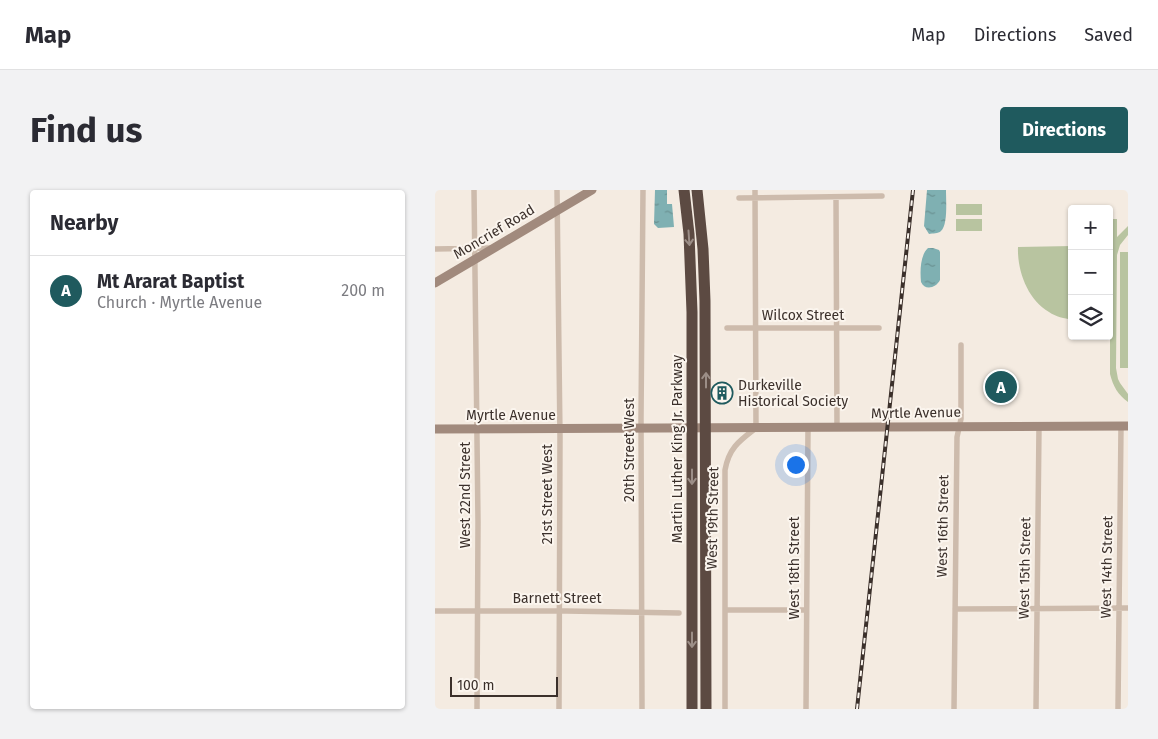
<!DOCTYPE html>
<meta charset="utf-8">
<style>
:root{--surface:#fff;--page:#f2f2f3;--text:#2b2b33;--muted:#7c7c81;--line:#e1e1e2;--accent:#1f5a5e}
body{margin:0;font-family:"Fira Sans",sans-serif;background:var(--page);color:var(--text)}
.controls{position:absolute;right:15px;top:15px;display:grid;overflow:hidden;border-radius:5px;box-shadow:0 1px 4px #0004}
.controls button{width:45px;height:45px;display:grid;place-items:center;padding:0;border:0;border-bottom:1px solid var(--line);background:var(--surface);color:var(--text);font:25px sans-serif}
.scale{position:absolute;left:15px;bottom:12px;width:108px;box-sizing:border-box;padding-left:5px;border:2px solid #3b302b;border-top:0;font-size:14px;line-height:18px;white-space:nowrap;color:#3b302b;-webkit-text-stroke:4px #fbf5ee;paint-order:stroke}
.you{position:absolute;left:360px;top:274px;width:18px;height:18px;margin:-12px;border:4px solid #fff;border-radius:50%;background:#1a73e8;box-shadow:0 0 0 8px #1a73e833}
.badge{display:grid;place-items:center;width:32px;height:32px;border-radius:50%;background:var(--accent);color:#fff;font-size:16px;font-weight:700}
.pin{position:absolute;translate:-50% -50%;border:2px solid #fff;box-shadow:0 1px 5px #0006}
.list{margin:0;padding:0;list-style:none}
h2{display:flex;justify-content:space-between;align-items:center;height:65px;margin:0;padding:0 20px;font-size:21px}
h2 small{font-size:16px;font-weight:400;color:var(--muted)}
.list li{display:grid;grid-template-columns:32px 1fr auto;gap:15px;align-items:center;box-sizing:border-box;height:70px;padding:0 20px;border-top:1px solid var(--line)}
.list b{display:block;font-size:19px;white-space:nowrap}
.list p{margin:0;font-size:16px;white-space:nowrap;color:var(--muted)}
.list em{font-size:16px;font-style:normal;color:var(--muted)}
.icon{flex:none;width:28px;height:28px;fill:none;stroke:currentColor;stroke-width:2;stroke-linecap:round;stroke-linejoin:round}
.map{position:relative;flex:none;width:693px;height:519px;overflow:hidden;border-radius:5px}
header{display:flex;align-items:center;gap:30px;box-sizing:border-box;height:70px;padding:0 25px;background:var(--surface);border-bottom:1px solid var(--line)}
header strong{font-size:24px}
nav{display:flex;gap:28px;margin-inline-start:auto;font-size:18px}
.intro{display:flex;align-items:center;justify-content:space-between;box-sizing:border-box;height:120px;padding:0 30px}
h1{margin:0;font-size:35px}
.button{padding:12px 22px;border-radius:5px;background:var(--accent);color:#fff;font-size:18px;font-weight:700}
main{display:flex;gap:30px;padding:0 30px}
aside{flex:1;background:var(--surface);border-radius:5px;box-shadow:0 1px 4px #0004}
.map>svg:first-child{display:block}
.grass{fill:#b8c4a0}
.water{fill:url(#water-ripples)}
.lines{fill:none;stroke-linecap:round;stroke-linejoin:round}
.street{stroke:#cdbbac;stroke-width:5.5}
.secondary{stroke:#a18a7d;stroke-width:9}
.highway{stroke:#5c4a42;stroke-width:11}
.rail-casing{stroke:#3b302b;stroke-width:4}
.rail{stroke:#fbf5ee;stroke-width:2;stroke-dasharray:5.5;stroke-linecap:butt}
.oneway{stroke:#9c8e87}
.labels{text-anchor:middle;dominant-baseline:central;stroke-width:4;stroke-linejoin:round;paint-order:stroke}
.street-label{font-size:14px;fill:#3b302b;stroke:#fbf5ee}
.poi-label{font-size:14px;fill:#3b302b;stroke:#fbf5ee;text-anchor:start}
</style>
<header>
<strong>Map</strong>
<nav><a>Map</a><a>Directions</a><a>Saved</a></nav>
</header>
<div class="intro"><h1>Find us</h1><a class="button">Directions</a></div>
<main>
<aside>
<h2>Nearby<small></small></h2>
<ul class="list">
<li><span class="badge">A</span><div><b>Mt Ararat Baptist</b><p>Church · Myrtle Avenue</p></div><em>200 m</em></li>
</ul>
</aside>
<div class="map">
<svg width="693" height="519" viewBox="0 0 693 519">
<defs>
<pattern id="water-ripples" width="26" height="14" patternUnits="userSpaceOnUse" patternTransform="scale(1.25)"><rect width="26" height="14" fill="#7fb0b2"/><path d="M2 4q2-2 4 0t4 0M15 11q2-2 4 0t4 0" fill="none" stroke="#699091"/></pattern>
</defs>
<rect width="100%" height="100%" fill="#f4ebe1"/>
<!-- grass -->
<path class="grass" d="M521,14H547V25H521Z
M521,29H547V41H521Z
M675,29H682V47L693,36V45L685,55L682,65L681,178L683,189L685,193L693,204V212C683,205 678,196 675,184Z
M637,56V130C629,128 621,127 614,122C593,110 582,81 583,57Z
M685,62H693V178H685Z"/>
<!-- water -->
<path class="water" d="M220,0H232V14H237L239,37L223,38L219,34Z
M492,0H511C511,10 513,35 506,41C503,44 498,43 494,44L489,36Z
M493,58H498L504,60L505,62V90C501,98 490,101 486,92C485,82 485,65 493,58Z"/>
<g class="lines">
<!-- street -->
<path class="street" d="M39,0L43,332L42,519
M122,0L125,247L124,519
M401,7L402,238
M304,8L447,6
M0,59L56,58
M292,138H444
M520,419L693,418
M290,420H371
M0,421H131L244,423
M207,519L206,229L208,0
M290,519V280C294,258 304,251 321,238L320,0
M371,519L373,238
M519,519L522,247L526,229V155
M601,519L604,237
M683,519L686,236"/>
<!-- secondary -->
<path class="secondary" d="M0,93L157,0
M0,239L693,236"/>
<!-- highway -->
<path class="highway" d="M249,0L254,44L257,122V519
M262,0L268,59L270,111L271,519"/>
<!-- rail casing -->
<g class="rail-casing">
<path id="rail" d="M422,519L478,0"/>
</g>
<!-- rail -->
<use href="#rail" class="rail"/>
</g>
<!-- one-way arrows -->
<defs><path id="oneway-shaft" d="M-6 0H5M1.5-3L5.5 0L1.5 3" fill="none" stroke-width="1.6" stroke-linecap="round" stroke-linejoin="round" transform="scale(1.25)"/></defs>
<g class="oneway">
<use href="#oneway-shaft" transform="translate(254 48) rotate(86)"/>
<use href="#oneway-shaft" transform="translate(271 190) rotate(-90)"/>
<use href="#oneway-shaft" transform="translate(257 287) rotate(90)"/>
<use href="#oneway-shaft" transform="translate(257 450) rotate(90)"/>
</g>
<!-- icons -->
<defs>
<g id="building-ring" transform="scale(1.125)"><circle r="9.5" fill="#fbf5ee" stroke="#1f5a5e" stroke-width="1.5"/><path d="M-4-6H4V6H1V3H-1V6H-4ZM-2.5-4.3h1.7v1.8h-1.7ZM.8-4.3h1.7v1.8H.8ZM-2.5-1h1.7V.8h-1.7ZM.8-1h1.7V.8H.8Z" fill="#1f5a5e"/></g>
</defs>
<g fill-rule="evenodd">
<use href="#building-ring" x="287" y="203"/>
</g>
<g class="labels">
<!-- street labels -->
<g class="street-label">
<text transform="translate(59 42) rotate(-31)">Moncrief Road</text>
<text x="368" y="125">Wilcox Street</text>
<text transform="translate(481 223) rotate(-1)">Myrtle Avenue</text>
<text x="76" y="225">Myrtle Avenue</text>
<text transform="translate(242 259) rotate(-90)">Martin Luther King Jr. Parkway</text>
<text transform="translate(194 260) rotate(-90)">20th Street West</text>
<text transform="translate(112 304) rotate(-90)">21st Street West</text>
<text transform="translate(30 305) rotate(-90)">West 22nd Street</text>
<text transform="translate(278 328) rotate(-89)">West 19th Street</text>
<text transform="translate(508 336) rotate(-89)">West 16th Street</text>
<text transform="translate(672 377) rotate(-89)">West 14th Street</text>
<text transform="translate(359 378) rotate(-90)">West 18th Street</text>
<text transform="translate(590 378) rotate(-89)">West 15th Street</text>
<text x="122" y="408">Barnett Street</text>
</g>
<!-- poi labels -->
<g class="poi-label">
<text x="303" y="195">Durkeville<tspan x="303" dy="16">Historical Society</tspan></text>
</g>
</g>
</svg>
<div class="controls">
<button>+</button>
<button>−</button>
<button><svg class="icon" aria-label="layers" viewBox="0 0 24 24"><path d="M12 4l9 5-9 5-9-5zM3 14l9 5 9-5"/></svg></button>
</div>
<div class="scale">100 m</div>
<div class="you"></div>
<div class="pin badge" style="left:566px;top:197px">A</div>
</div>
</main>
